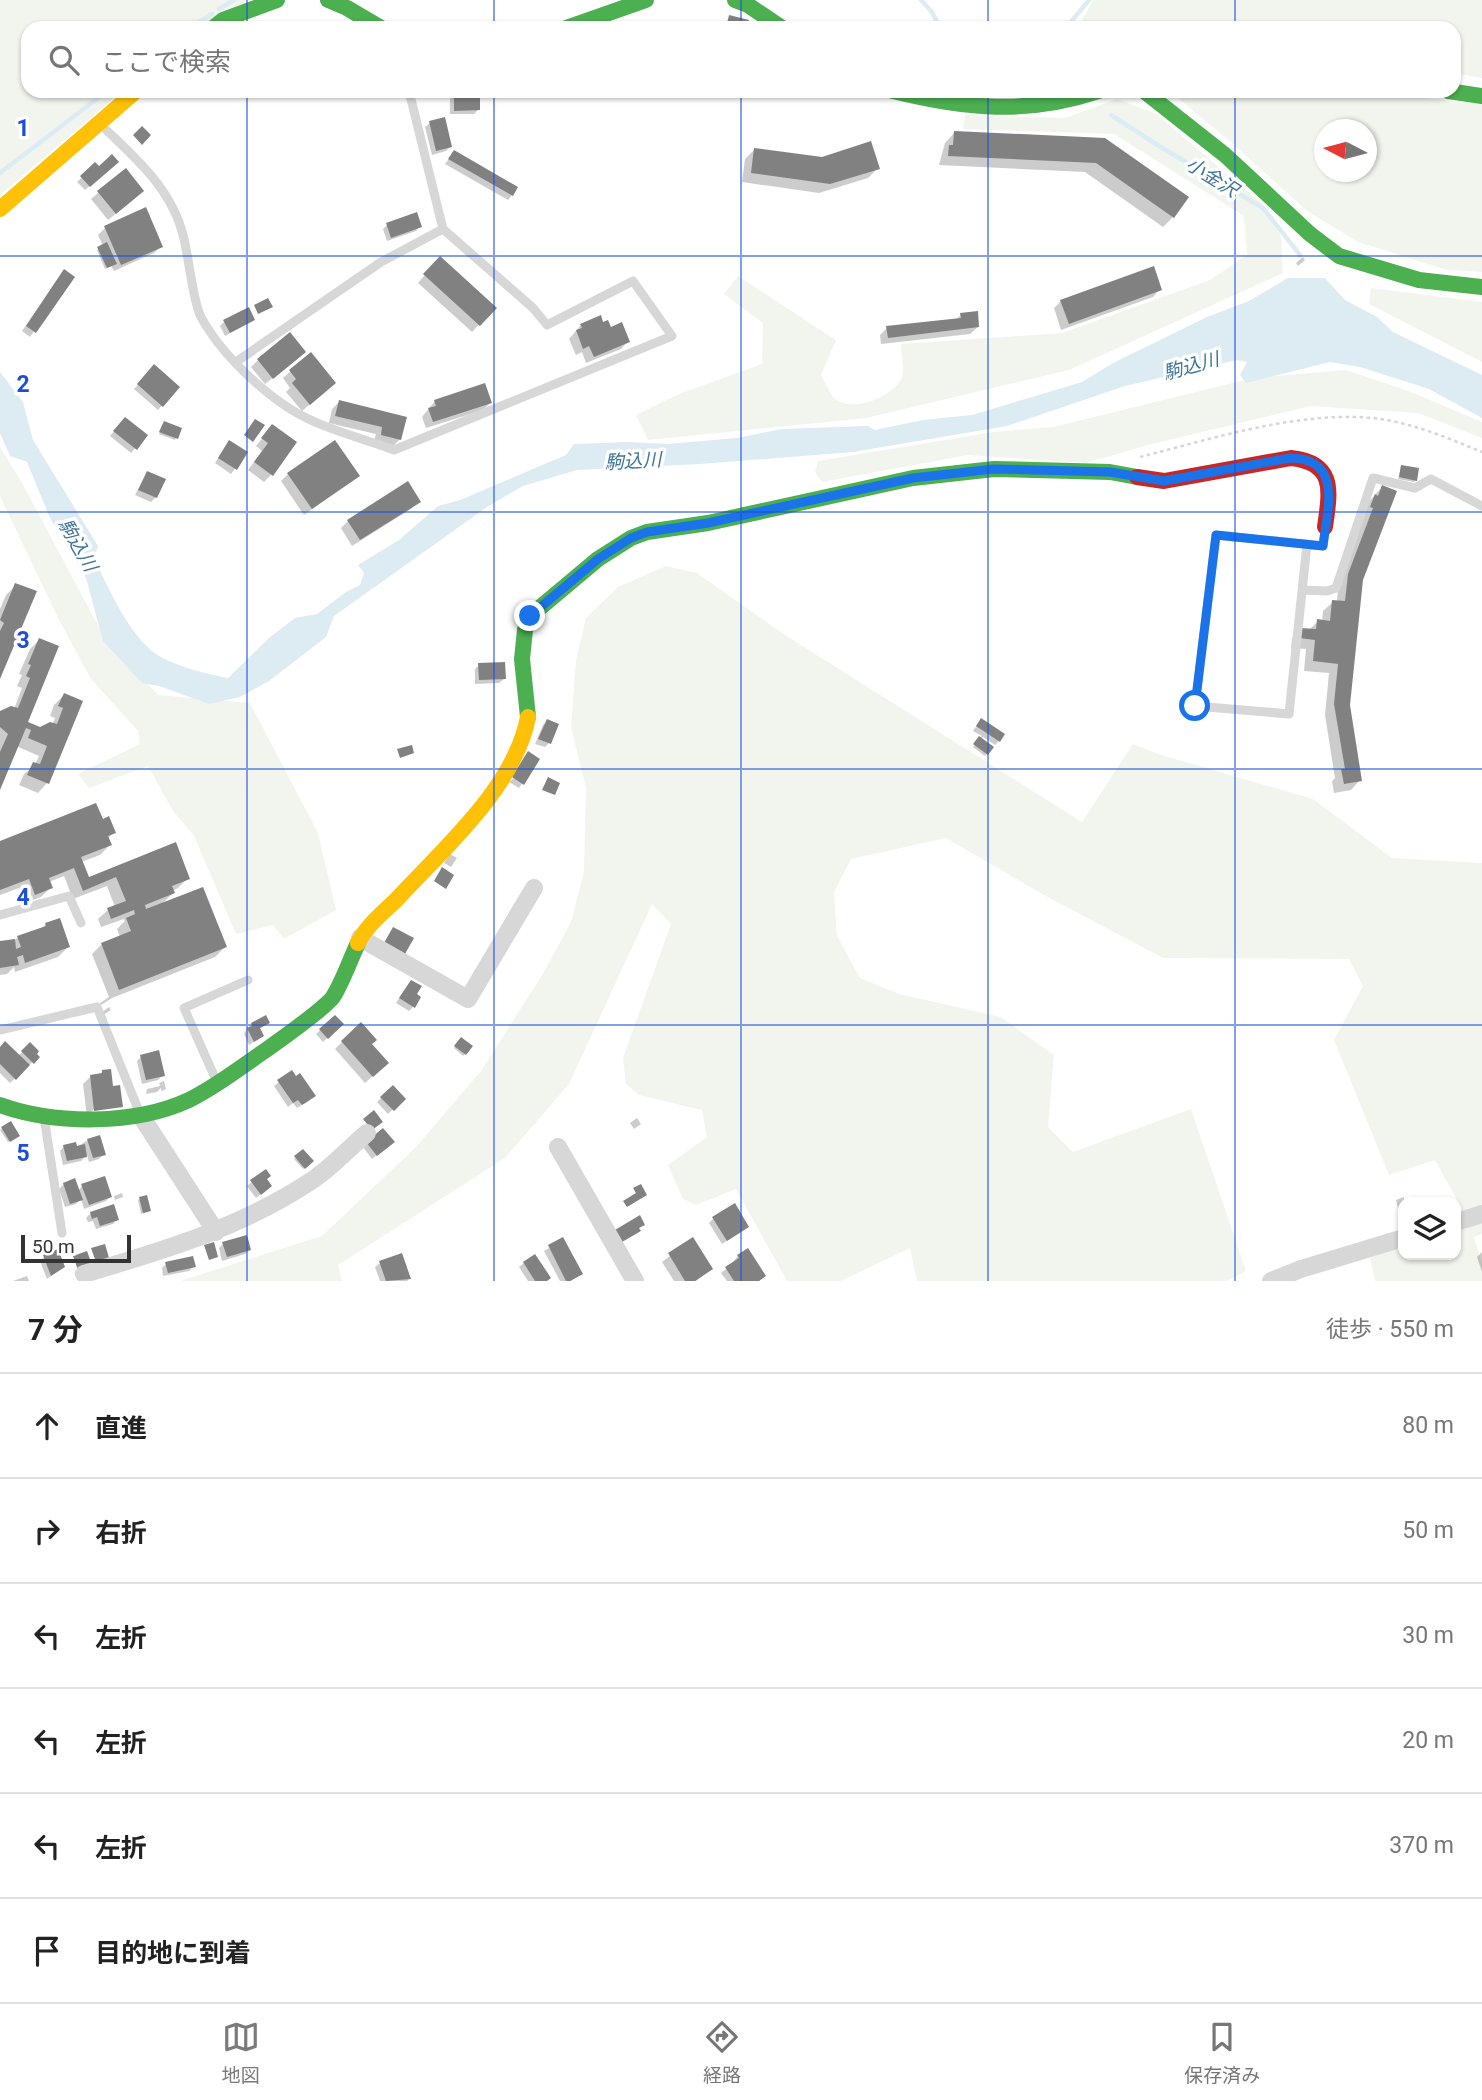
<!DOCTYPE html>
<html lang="ja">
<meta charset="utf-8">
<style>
:root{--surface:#fff;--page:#f2f2f2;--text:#222;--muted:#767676;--line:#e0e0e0;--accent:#7a7a7a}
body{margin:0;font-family:Roboto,"Noto Sans JP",sans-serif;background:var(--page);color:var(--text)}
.controls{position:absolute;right:21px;bottom:21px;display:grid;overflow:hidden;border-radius:14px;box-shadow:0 2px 5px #0004}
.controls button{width:63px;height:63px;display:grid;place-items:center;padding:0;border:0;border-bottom:2px solid var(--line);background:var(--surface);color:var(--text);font:35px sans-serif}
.compass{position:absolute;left:1314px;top:119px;width:63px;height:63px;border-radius:50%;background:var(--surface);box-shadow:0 2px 5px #0004;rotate:276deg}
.scale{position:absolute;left:21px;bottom:18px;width:110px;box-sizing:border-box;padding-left:7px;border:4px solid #333;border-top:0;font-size:19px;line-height:24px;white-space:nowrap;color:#333;-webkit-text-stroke:5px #fff;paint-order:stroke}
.stop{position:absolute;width:21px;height:21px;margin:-16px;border:5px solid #1a73e8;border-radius:50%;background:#fff}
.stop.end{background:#1a73e8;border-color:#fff;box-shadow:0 2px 7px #0008}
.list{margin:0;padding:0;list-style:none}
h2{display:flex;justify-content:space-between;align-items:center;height:91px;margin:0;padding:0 28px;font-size:30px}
h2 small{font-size:23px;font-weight:400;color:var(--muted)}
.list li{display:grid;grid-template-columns:46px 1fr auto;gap:21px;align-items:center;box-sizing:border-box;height:105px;padding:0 28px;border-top:2px solid var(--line)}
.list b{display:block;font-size:26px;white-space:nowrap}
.list em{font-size:23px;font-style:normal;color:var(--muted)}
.icon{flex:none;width:38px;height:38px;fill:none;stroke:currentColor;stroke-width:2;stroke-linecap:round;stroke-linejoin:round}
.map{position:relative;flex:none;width:1482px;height:1281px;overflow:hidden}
.search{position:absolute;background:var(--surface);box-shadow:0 2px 5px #0004;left:21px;right:21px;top:21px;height:77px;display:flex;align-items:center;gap:18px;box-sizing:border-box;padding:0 24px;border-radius:21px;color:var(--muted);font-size:26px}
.sheet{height:721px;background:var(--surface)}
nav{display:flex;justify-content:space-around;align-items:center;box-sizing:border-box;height:98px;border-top:2px solid var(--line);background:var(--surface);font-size:19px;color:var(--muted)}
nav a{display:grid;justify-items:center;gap:4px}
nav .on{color:var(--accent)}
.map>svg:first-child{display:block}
.green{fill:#f1f5ed;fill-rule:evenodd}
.water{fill:#ddebf3}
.shadow{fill:#0003}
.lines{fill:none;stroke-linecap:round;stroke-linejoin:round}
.stream{stroke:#ddebf3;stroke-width:4.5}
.building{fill:#818181}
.path{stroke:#d6d6d6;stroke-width:2.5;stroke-dasharray:3.5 3.5;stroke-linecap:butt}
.lane{stroke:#d7d7d7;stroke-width:9}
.street{stroke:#d7d7d7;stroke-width:18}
.fast{stroke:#4caf50;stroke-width:16}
.slow{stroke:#ffc107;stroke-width:16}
.jam{stroke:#c62828;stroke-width:16}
.route{stroke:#1a73e8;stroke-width:9}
.grid{fill:none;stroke:#1d4ed8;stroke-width:2;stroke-opacity:0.55}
.labels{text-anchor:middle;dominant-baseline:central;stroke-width:7;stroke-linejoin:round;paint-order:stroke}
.water-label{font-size:19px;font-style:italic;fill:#3f7597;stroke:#fff}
.grid-label{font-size:23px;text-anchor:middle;font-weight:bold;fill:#1d4ed8;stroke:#fff;stroke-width:7;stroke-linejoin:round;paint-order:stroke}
</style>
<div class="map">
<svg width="1482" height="1281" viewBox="0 0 1482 1281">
<rect width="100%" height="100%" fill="#fff"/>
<!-- green -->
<path class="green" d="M0,0H249L196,28H28V91H122L0,195Z
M1093,0H1482V78L1454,73V28H1250L1231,25L1216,28H1078Z
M1170,91H1389L1403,96L1482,104V272L1447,270L1358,242L1307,211L1241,151ZM1324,130H1366V172H1324Z
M1117,99L1156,114L1259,201L1281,236L1283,273L1069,370L866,418L648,440L636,415L679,394L762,364L763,323L724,294L738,276L836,340L821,375C825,382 829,393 835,399C853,413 894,397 902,377C905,369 901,354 901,344L1062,333L1210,280L1247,255L1244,216L1114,134L963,129L965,115L1065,118Z
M1371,288L1482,302V362L1369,304Z
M1346,370L1411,392L1482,422V438L1418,413L1311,406L1148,445L1086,463L968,455L822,482L815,472L818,461L993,432L1053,427L1253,378Z
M0,447L21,481L102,633L158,695L250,703L318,833L336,910L284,939L273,925L236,934L194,836L173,811L148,766L89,788L78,774L140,744L138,731L91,679L59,620L0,496Z
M666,566L697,573L785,635L1082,822L1133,744L1161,755L1313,799L1392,858L1482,863V1234L1474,1237L1482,1263V1281H1375L1370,1258L1403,1245V1255H1456V1225L1468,1220L1435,1160L1389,1175L1334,1040L1363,986L1349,959L1163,958L1044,895L946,838L851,859L834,892L837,936L860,978L899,994L1001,1017L1054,1055L1048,1127L1073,1152L1191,1109L1246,1271L1227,1281H917L910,1248L841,1281H787L736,1189L696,1205L683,1199L668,1165L707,1137L702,1110L639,1095L626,1084L623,1058L671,924L652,904L569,1084L505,1158L338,1265L342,1281H180L322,1236L416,1147L481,1071L544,972L571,922L584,871L586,788L571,727L576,660L586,618L618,587Z"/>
<!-- water -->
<path class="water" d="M1288,278H1325L1345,300L1377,317L1393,332L1482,375V418L1429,389L1360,367L1330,362L1246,383L1240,375L1247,362L1237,360L1125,386L1007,426L853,452L700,464L577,470L523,486L487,507L334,616L326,637L269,681L240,697L209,704L159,686L142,683L103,641L86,578L50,518L27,462L10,456L0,433V372L23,402L33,440L98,546L94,559C109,588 128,634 156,654C174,666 206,674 228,678L269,638L295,618L317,614L346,592L360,585L364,573L358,565L399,540L438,506L460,500L566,455L574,444L629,442L667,444L737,438L782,429L868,426L875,430L923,420L972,415L1082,382L1113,363L1207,317L1249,301Z"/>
<!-- shadow -->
<path class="shadow" d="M730,17L745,28H722Z
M450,91H478L479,109L474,114H450Z
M430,123L450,147L446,151L432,155L425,127Z
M954,133L1105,140L1173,217L1163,227L1085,172L939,165L945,143Z
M755,149L878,168L868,178L819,193L742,182L745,159Z
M454,152L512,195L508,200L445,164Z
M116,161L85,190L77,182L95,165L99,169Z
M125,170L135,198L108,220L91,199Z
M387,225L420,226L416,231L387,241L383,229Z
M105,228L161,246L154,253L114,271L111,266L105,269L97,250L103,246L98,235Z
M1303,257L1305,260L1298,266L1296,263Z
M433,265L494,308L472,332L418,283Z
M60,276L72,277L30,337L22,331Z
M1160,289L1153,297L1061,330L1054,308L1061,301Z
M961,315L978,327L970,334L881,344L880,335L887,328L955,320Z
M253,320L225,336L220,326L224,322Z
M602,324L628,341L621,349L586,363L582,352L576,355L569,339L581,325Z
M310,354L327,390L302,411L286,392L290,388L283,378Z
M297,359L265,384L251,367L258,360Z
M150,371L178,387L158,410L134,389Z
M435,401L490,403L483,410L426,428L422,417Z
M339,402L405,418L400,439L393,446L374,441L376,434L329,423L332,409Z
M121,423L146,436L131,453L110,436Z
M162,425L180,429L175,440L159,434Z
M272,426L271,475L264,482L248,470L262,451L256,446Z
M225,447L246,453L231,474L215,463Z
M1401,467L1416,480L1414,482L1398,479Z
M147,473L156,497L151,502L135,495Z
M288,474L358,476L304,515L281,481Z
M1382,487L1361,579L1348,705L1360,780L1351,790L1334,793L1332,781L1335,778L1325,715L1329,673L1304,671L1306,649L1291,648L1292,639L1302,629L1309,630L1318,621L1322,622L1323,611L1333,602H1337L1338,585L1365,506Z
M419,501L411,509L352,546L341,528L348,521Z
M16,585L0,675V609L6,595Z
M39,640L26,723L40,729L52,725L55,718L50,716L54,705L64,695L81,702L47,783L38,793L19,785L24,774L35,765L39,756L16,746L0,786V713L14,709L22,688L17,686L22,675L19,674L30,649Z
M479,665L504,679L499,683L475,684V669Z
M547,721L549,743L545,747L535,744L543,725Z
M977,725L999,741L995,745L983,737L981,739L992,747L985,756L973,747L982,736L973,731Z
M538,759L519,788L509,782Z
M102,821L114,832L107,839L110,845L100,855L81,862L88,879L175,845L188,878L178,888L172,891L173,893L160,906L225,947L215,957L112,998L101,1005L100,1003L109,997L92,954L102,944L120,937L117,929L125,921L124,919L101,927L98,919L108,910L115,907L107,886L73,899L64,876L49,882L51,887L41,897L25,903L19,888L0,895V843Z
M450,854L457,858L451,867L444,863Z
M46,924L68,947L58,957L15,972L14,967L7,974L0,975V943L15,940L18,937L41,929Z
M407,986L414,995L413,1007L409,1011L396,1003Z
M109,1007L111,1010L103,1015L102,1012Z
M335,1017L342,1024L323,1042L316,1034Z
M268,1023L259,1029L262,1036L249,1045L244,1034L247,1028L252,1024Z
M461,1039L470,1047L463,1056L454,1048Z
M342,1042L370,1045L379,1070L365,1083L335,1049Z
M30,1044L38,1057L10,1083L0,1073V1049L18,1056Z
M141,1057L163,1075L158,1080L142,1084L137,1061Z
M102,1072L112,1088L87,1117L83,1084L90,1077L99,1076Z
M292,1072L310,1100L297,1108L293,1103L288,1107L274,1086Z
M164,1081L166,1089L164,1090L161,1091V1088L157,1092L146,1094L147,1089L160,1086L159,1083Z
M392,1087L403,1099L388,1114L377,1102Z
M637,1118L641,1124L634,1129L630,1123Z
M2,1128L16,1137L8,1142L0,1130Z
M88,1140L104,1154L99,1159L89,1162L87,1155L81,1161L63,1165L60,1151L64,1146L75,1148Z
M367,1143L388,1146L372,1159L363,1147Z
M303,1151L312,1161L303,1169L294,1159Z
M265,1171V1191L256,1198L247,1186Z
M64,1184L78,1191L82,1186L110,1197L106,1201L84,1209L81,1199L76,1204L65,1207L59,1189Z
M122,1193L123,1197L115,1200L114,1196Z
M1404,1197L1403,1220L1401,1221L1396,1200Z
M140,1199L149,1211L148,1212L141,1214L138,1200Z
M91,1213L117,1219L113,1224L96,1229L93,1221L88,1222L86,1218Z
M713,1219L747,1227L722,1244L709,1223Z
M563,1240L581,1274L571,1281H560L544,1251Z
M692,1240L711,1269L696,1281H674L662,1262Z
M223,1244L250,1250L245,1254L222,1261L219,1248Z
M1482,1252V1272L1477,1257Z
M738,1256L764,1276L759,1281H727L721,1273L735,1262L734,1261Z
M44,1257L63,1267L47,1279L40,1261Z
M380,1263L409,1279L407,1281H380L375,1267Z
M524,1263L546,1281H528L519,1267Z
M166,1264L194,1266L189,1271L163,1276L162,1268Z
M27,1276L29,1281H13Z"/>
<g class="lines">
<!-- stream -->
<path class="stream" d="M921,0L932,12L940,28
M219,9L234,0
M189,28L212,14
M1066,28L1089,0
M1111,115L1159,146L1263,208L1300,255
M0,173L107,91"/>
</g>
<!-- building -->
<path class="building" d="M729,15L749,20L747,28H726Z
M454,91H480V110L454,111Z
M445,117L452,147L436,151L429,121Z
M142,126L151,135L142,145L133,135Z
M954,131L1105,138L1189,197L1174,218L1096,163L948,156L949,145H953Z
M871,141L880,169L830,184L751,173L754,148L822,157Z
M454,150L518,187L513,196L448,159Z
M112,154L119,162L90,187L80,176L95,162L99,166Z
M126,168L144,191L116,214L97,191Z
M146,207L163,247L121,265L104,226Z
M417,212L422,227L391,238L386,223Z
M107,242L117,264L107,268L97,247Z
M440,256L497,308L480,326L423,274Z
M1154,266L1162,290L1069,324L1060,300Z
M64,269L75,277L36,333L26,326Z
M268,298L273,307L258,314L254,305Z
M249,307L255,320L230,333L223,320Z
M978,311L979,327L888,338L886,326L961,318L960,313Z
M601,315L603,322L608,320L611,327L622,322L630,342L594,357L589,346L583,349L576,330L582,328L580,324Z
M290,332L306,352L273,379L257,359Z
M311,352L336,383L310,405L292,383L296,379L289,370Z
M154,364L180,387L163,407L137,384Z
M485,383L492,403L433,422L428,408L436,406L434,400Z
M339,400L407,417L401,440L381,435L382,427L335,416Z
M125,417L148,435L137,450L113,431Z
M255,419L265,425L253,442L244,435Z
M164,421L182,428L178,439L159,432Z
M272,424L297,442L273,476L254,462L268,443L261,438Z
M229,440L248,452L237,470L218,458Z
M335,440L360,476L312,509L287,473Z
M1401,465L1419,468L1417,481L1399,477Z
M147,471L166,479L157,498L138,490Z
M408,481L421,502L360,540L347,520Z
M1382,485L1397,491L1363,580L1350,705L1362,781L1344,784L1341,769H1345L1334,704L1338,664L1313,661L1315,640L1300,638L1301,628L1316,629L1317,619L1330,621L1332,600L1345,601L1348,574L1373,508L1370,507L1375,494L1378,496Z
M15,583L37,591L0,679V631L4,623L0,620Z
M39,638L59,646L28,722L40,727L50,722L57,724L63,708L58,706L64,693L83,701L49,784L27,775L33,762L40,764L47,746L28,738L31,730L26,728L0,790V752L8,734L0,727V711L11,706L18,708L30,678L26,676L31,665L28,664Z
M505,662L506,679L479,680L478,663Z
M981,718L1005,734L1000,742L976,726Z
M547,719L559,724L551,744L538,739Z
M979,736L994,747L988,755L973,744Z
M412,745L414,753L400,758L397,749Z
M528,751L540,759L524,785L512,777Z
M548,777L560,783L555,795L542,790Z
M96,803L103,819L109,816L116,833L108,836L112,845L81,857L89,877L176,842L190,879L172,886L175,893L145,905L146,909L203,887L227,947L119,990L101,943L131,931L126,918L135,914L134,910L111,919L107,908L126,901L116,877L83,891L74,868L49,878L53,888L35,895L29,879L0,890V841Z
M442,867L454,875L446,889L434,881Z
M60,918L70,947L25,963L23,955L17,957L19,965L0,968V941L15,939L16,949L21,947L17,936L46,926L45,923Z
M393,927L414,938L405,954L384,943Z
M411,980L422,986L417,994L421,997L415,1008L399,998Z
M266,1015L270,1023L260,1028L264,1036L254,1042L247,1028L252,1026L251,1023Z
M335,1015L344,1024L328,1039L319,1029Z
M361,1022L377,1040L372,1044L389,1063L373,1077L341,1041Z
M461,1037L473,1046L466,1055L454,1046Z
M5,1041L30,1065L16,1080L0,1064V1047Z
M30,1042L39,1051L37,1054L40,1057L34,1064L21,1051Z
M159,1050L165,1076L146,1080L140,1055Z
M111,1069L113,1086L120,1085L123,1107L94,1111L90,1075L102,1073V1070Z
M292,1070L296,1076L300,1073L316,1096L302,1105L298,1100L293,1103L277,1080Z
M393,1085L406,1099L394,1111L380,1097Z
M374,1110L383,1122L372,1130L363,1119Z
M11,1121L20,1136L10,1142L1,1127Z
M383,1128L395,1142L377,1156L366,1142Z
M100,1135L106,1155L93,1158L87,1139Z
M76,1142L77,1146L85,1144L87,1157L67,1161L63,1145Z
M303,1149L314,1161L305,1169L294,1156Z
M266,1169L271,1176L267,1179L272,1186L261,1195L250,1180Z
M105,1176L112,1197L89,1205L81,1184Z
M75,1178L83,1200L70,1204L63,1183Z
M641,1184L647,1195L627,1207L623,1201L636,1193L633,1188Z
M147,1195L151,1211L143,1213L139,1197Z
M735,1203L749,1227L727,1241L712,1217Z
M114,1204L119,1220L100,1226L97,1217L92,1219L90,1212Z
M640,1215L645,1225L639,1228L641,1231L622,1242L615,1230Z
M247,1235L251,1250L227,1257L222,1242Z
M563,1237L583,1274L570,1281H566L548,1245Z
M693,1237L713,1269L695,1281H685L668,1253Z
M214,1242L218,1257L209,1260L204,1245Z
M105,1244L109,1258L96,1262L91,1248Z
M748,1248L766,1276L759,1281H734L725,1267L739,1258L737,1255Z
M58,1249L65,1267L51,1276L43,1255Z
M87,1251L92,1265L78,1270L73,1256Z
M402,1253L411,1279L386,1281L379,1261Z
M535,1254L551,1278L547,1281H535L523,1262Z
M193,1256L196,1267L168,1273L165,1262Z"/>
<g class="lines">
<!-- path -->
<path class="path" d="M1140,457C1211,439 1285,415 1358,417C1401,418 1443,436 1482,452"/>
<!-- lane -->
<path class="lane" d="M409,91L443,229
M101,125C136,158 173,190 184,239C189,259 193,302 201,317C222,356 273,404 313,421C339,433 368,440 394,450L672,336L633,281L547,325L533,308L443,229L381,262L236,362
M1307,544L1289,714L1195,706L1216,535L1323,546L1325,528
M1302,590L1327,591L1336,588L1373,478L1415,488L1431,479L1482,506
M0,915L69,896L81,923
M0,1030L97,1007L140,1114
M216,1080L184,1008L248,980
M44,1117L62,1233"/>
<!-- street -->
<path class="street" d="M360,938L468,999L534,888
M141,1116L216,1232
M558,1147L635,1281
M1456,1222L1482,1214
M84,1274C165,1250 243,1227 314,1179C333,1166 349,1148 367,1133
M1271,1281L1301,1269L1403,1238"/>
<!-- fast -->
<path class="fast" d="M328,0L347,8L381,28
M735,0L748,5L782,28
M213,28L223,20L277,0
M566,28L646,0
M893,91C966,109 1027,115 1099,91
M1144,91L1225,155L1310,234L1339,256L1419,280L1482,287
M1448,91L1482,96
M528,717L522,659L525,630L530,616L598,559L631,538L647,532L708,523L913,478L994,469L1110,472L1137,477
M0,1105C56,1125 135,1125 189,1100C216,1087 241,1067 266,1050C280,1040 324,1009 333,997C343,981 350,960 358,943"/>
<!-- slow -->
<path class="slow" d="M0,209L136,91
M358,943C365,927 384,912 397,899C444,848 515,787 528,717"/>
<!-- jam -->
<path class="jam" d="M1137,477L1164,481L1291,458C1336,463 1330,491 1325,527"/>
</g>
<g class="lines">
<!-- route -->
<path class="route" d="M530,616L598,559L631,538L647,532L708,523L913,478L994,469L1110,472L1164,481L1290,458C1344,458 1327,511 1323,546L1216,535L1195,706"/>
</g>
<!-- grid -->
<path class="grid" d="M247,0V28M494,0V28M741,0V28M988,0V28M1235,0V28M247,91V1281M494,91V1281M741,91V1281M988,91V1281M1235,91V1281M0,256H1482M0,512H1482M0,769H1482M0,1025H1482"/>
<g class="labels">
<!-- water labels -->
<g class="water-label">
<text transform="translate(1212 177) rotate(32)">小金沢</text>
<text transform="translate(1191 366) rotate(-15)">駒込川</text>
<text transform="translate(633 461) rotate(-3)">駒込川</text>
<text transform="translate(78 545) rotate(60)">駒込川</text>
</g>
</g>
<g class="grid-label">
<text x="23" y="136">1</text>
<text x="23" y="392">2</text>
<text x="23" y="648">3</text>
<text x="23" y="905">4</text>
<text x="23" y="1161">5</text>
</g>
</svg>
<div class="controls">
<button><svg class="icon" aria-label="layers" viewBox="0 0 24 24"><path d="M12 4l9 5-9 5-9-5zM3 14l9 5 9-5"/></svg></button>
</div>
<svg class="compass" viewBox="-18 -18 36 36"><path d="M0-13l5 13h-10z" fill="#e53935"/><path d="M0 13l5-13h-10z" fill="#767676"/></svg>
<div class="scale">50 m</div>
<div class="stop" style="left:1195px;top:706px"></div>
<div class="stop end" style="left:530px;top:616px"></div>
<div class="search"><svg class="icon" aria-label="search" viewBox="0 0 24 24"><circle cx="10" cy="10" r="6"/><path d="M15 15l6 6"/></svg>ここで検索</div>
</div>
<section class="sheet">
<h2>7 分<small>徒歩 · 550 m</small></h2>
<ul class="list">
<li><svg class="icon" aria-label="ahead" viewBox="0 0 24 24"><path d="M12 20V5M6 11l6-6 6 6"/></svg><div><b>直進</b></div><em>80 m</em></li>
<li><svg class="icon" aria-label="right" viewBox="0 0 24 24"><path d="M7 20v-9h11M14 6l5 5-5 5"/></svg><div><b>右折</b></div><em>50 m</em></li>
<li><svg class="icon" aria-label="left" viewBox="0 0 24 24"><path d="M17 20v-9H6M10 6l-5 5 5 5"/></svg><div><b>左折</b></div><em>30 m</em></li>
<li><svg class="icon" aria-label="left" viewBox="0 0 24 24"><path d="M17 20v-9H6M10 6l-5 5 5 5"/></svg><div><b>左折</b></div><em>20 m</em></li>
<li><svg class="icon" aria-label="left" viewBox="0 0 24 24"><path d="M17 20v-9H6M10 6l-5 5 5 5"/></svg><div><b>左折</b></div><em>370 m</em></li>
<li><svg class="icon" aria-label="arrive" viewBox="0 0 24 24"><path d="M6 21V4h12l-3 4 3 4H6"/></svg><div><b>目的地に到着</b></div></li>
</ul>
</section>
<nav>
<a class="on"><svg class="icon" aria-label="map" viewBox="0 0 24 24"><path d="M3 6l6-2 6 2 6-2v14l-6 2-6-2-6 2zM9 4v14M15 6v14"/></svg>地図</a>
<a><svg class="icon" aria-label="directions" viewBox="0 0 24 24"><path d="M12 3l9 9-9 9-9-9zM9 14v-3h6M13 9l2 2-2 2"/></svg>経路</a>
<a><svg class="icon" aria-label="saved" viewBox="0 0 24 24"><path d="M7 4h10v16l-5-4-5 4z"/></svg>保存済み</a>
</nav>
